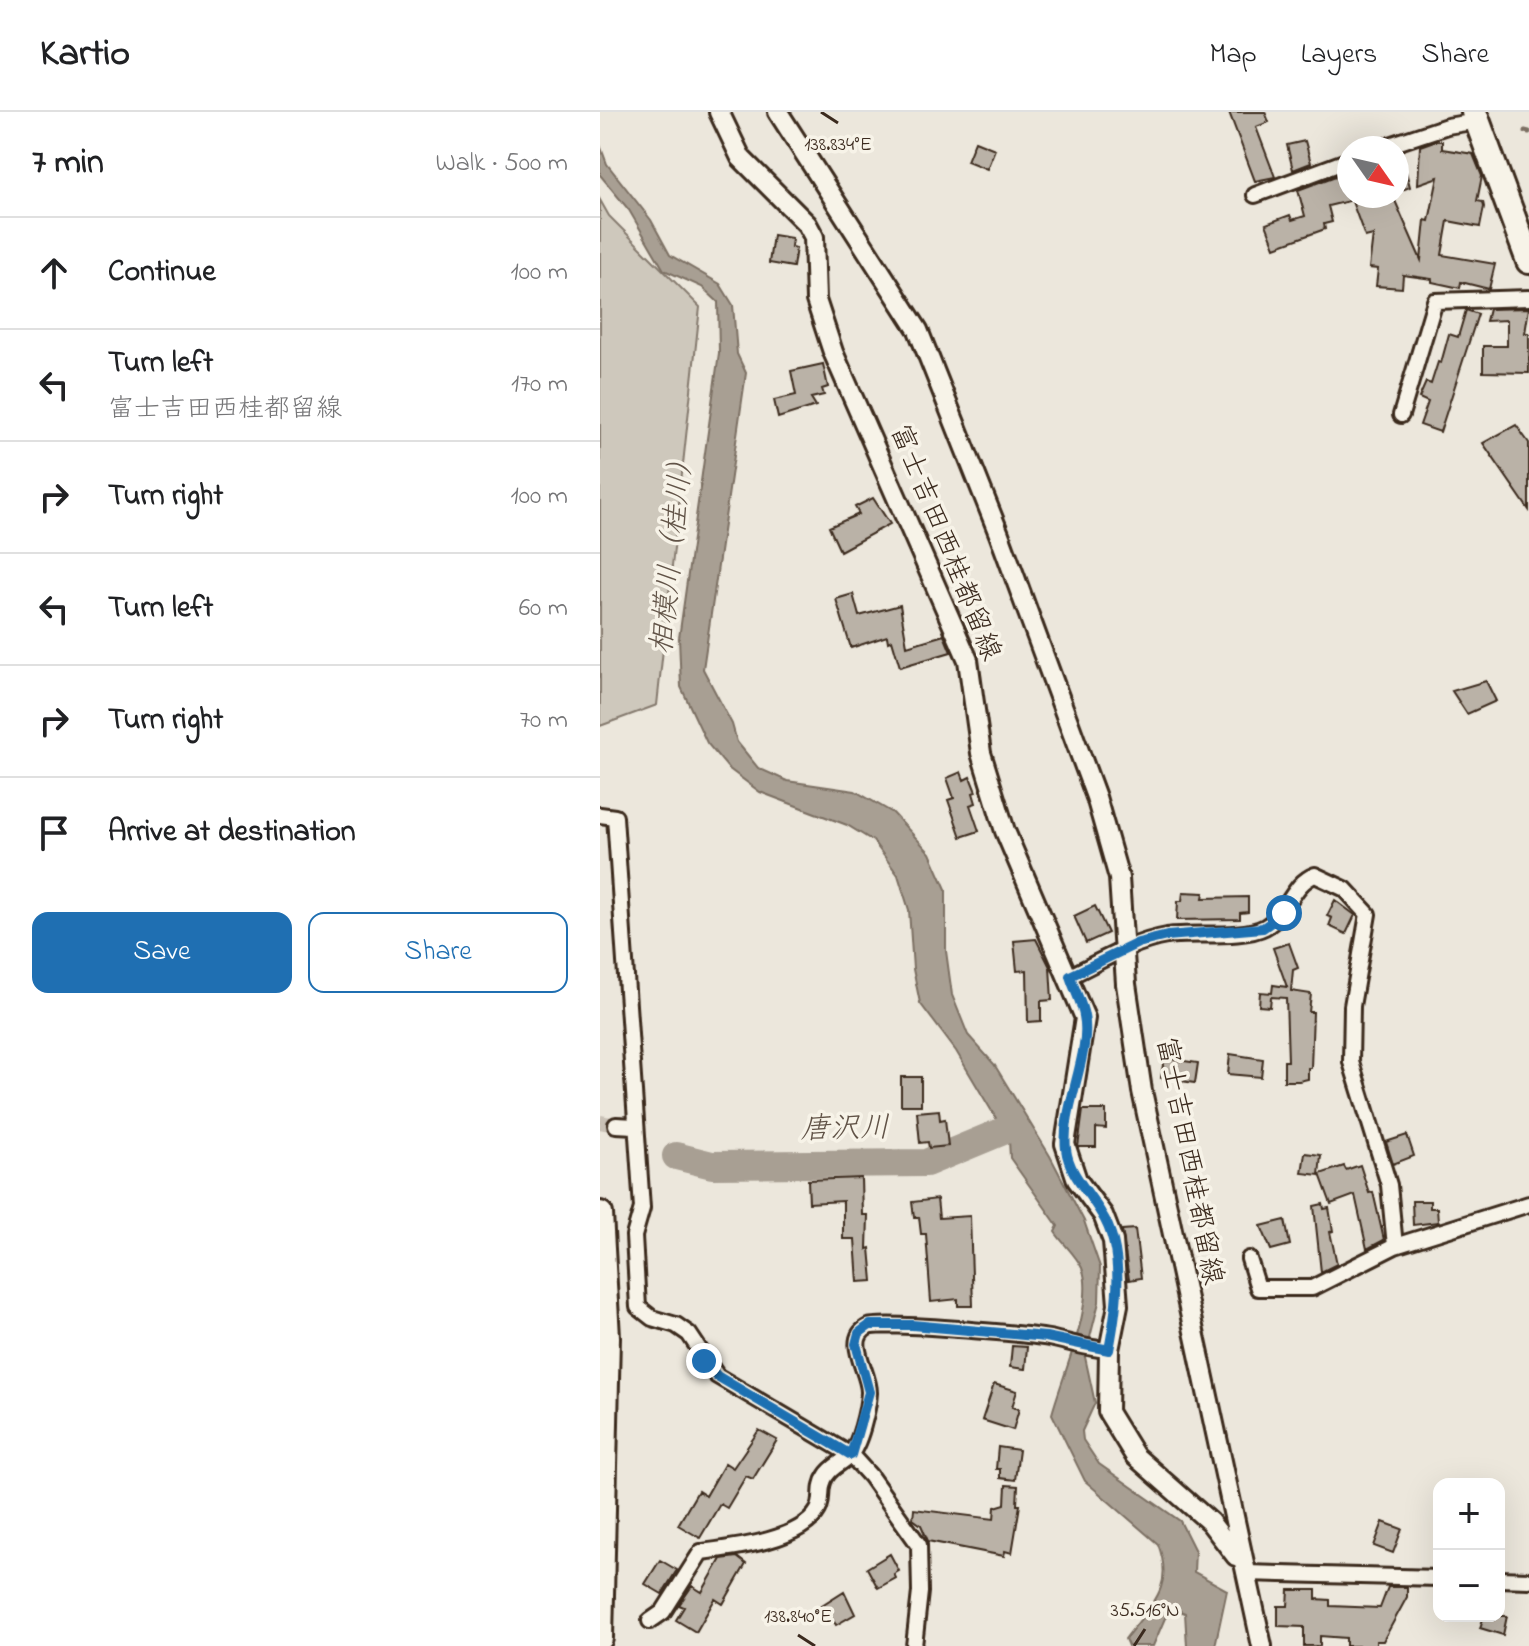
<!DOCTYPE html>
<meta charset="utf-8">
<style>
:root{--surface:#fff;--page:#f2f2f2;--text:#202124;--muted:#757577;--line:#e0e0e0;--accent:#1f6fb2}
body{margin:0;font-family:"Indie Flower","Klee One",sans-serif;background:var(--page);color:var(--text)}
.controls{position:absolute;right:24px;bottom:24px;display:grid;overflow:hidden;border-radius:16px;box-shadow:0 8px 32px #0002}
.controls button{width:72px;height:72px;display:grid;place-items:center;padding:0;border:0;border-bottom:2px solid var(--line);background:var(--surface);color:var(--text);font:40px sans-serif}
.compass{position:absolute;left:737px;top:24px;width:72px;height:72px;border-radius:50%;background:var(--surface);box-shadow:0 8px 32px #0002;rotate:124deg}
.stop{position:absolute;width:24px;height:24px;margin:-18px;border:6px solid #1f6fb2;border-radius:50%;background:#fff}
.stop.end{background:#1f6fb2;border-color:#fff;box-shadow:0 2px 8px #0008}
.list{margin:0;padding:0;list-style:none}
h2{display:flex;justify-content:space-between;align-items:center;height:104px;margin:0;padding:0 32px;font-size:34px}
h2 small{font-size:26px;font-weight:400;color:var(--muted)}
.list li{display:grid;grid-template-columns:52px 1fr auto;gap:24px;align-items:center;box-sizing:border-box;height:112px;padding:0 32px;border-top:2px solid var(--line)}
.list b{display:block;font-size:30px;white-space:nowrap}
.list p{margin:0;font-size:26px;white-space:nowrap;color:var(--muted)}
.list em{font-size:26px;font-style:normal;color:var(--muted)}
.actions{display:flex;gap:16px;padding:24px 32px}
.actions a{flex:1;padding:18px 0;border:2px solid var(--accent);border-radius:16px;text-align:center;font-size:28px;color:var(--accent)}
.actions .main{background:var(--accent);color:#fff}
.icon{flex:none;width:44px;height:44px;fill:none;stroke:currentColor;stroke-width:2;stroke-linecap:round;stroke-linejoin:round}
.map{position:relative;flex:none;width:929px;height:1534px;overflow:hidden}
header{display:flex;align-items:center;gap:48px;box-sizing:border-box;height:112px;padding:0 40px;background:var(--surface);border-bottom:2px solid var(--line)}
header strong{font-size:38px}
nav{display:flex;gap:44px;margin-inline-start:auto;font-size:28px}
main{display:flex}
aside{flex:1;background:var(--surface)}
.map>svg:first-child{display:block}
.green{fill:#cec8bc;stroke:#84796d;stroke-width:2}
.water{fill:#a89f93;stroke:#7c7064;stroke-width:2}
.lines{fill:none;stroke-linecap:round;stroke-linejoin:round}
.stream{stroke:#7c7064;stroke-width:5}
.river{stroke:#a89f93;stroke-width:28}
.building{fill:#bab2a7;stroke:#3b2a1e;stroke-width:2}
.street-tunnel{stroke:#c9c1b6;stroke-width:14;stroke-dasharray:14 7;stroke-linecap:butt}
.street-casing{stroke:#3b2a1e;stroke-width:20}
.secondary-casing{stroke:#3b2a1e;stroke-width:24}
.highway-casing{stroke:#3b2a1e;stroke-width:30}
.street{stroke:#f7f3e8;stroke-width:14}
.secondary{stroke:#f7f3e8;stroke-width:18}
.highway{stroke:#f7f3e8;stroke-width:24}
.route{stroke:#1f6fb2;stroke-width:10}
.ticks{fill:none;stroke:#3b2a1e;stroke-width:3}
.labels{text-anchor:middle;dominant-baseline:central;stroke-width:7;stroke-linejoin:round;paint-order:stroke}
.street-label{font-size:28px;fill:#3b2a1e;stroke:#f7f3e8}
.water-label{font-size:30px;font-style:italic;fill:#615347;stroke:#f7f3e8}
.ticks-label{font-size:20px;text-anchor:middle;fill:#3b2a1e;stroke:#f7f3e8;stroke-width:7;stroke-linejoin:round;paint-order:stroke}
</style>
<header>
<strong>Kartio</strong>
<nav><a>Map</a><a>Layers</a><a>Share</a></nav>
</header>
<main>
<aside>
<h2>7 min<small>Walk · 500 m</small></h2>
<ul class="list">
<li><svg class="icon" aria-label="ahead" viewBox="0 0 24 24"><path d="M12 20V5M6 11l6-6 6 6"/></svg><div><b>Continue</b></div><em>100 m</em></li>
<li><svg class="icon" aria-label="left" viewBox="0 0 24 24"><path d="M17 20v-9H6M10 6l-5 5 5 5"/></svg><div><b>Turn left</b><p>富士吉田西桂都留線</p></div><em>170 m</em></li>
<li><svg class="icon" aria-label="right" viewBox="0 0 24 24"><path d="M7 20v-9h11M14 6l5 5-5 5"/></svg><div><b>Turn right</b></div><em>100 m</em></li>
<li><svg class="icon" aria-label="left" viewBox="0 0 24 24"><path d="M17 20v-9H6M10 6l-5 5 5 5"/></svg><div><b>Turn left</b></div><em>60 m</em></li>
<li><svg class="icon" aria-label="right" viewBox="0 0 24 24"><path d="M7 20v-9h11M14 6l5 5-5 5"/></svg><div><b>Turn right</b></div><em>70 m</em></li>
<li><svg class="icon" aria-label="arrive" viewBox="0 0 24 24"><path d="M6 21V4h12l-3 4 3 4H6"/></svg><div><b>Arrive at destination</b></div></li>
</ul>
<div class="actions"><a class="main">Save</a><a>Share</a></div>
</aside>
<div class="map">
<svg width="929" height="1534" viewBox="0 0 929 1534">
<rect width="100%" height="100%" fill="#ece7dc"/>
<filter id="ink" filterUnits="userSpaceOnUse"><feTurbulence type="fractalNoise" baseFrequency=".0125" numOctaves="2"/><feDisplacementMap in="SourceGraphic" scale="16" xChannelSelector="R" yChannelSelector="G"/><feConvolveMatrix kernelMatrix="1 2 1 2 8 2 1 2 1" color-interpolation-filters="sRGB"/></filter>
<g filter="url(#ink)">
<!-- green -->
<path class="green" d="M0,88L9,104L100,195L57,593L0,614Z"/>
<!-- water -->
<path class="water" d="M0,33L7,52L51,108L70,143L120,172L133,193L137,242L146,261L103,557L132,612L137,630L158,656L187,669L255,679L293,701L330,741L346,777V839L352,883L368,923L394,952L450,1044L484,1109L500,1155L499,1190L485,1245L495,1291L482,1319L483,1328L499,1352L580,1409L595,1439L594,1460L627,1478L615,1534H587L585,1501L575,1497L565,1506L553,1534H528L525,1527C551,1492 575,1477 558,1432L485,1369L452,1302C462,1264 496,1189 482,1156C476,1143 463,1132 455,1120L458,1114L410,1046L409,1028L356,939L320,891L313,857L309,798L298,763L273,729L247,713L160,680L128,656L107,631L81,575L79,526L119,241L118,190L102,175L64,158L29,98L0,63Z"/>
<g class="lines">
<!-- stream -->
<path class="stream" d="M925,19L929,20"/>
<!-- river -->
<path class="river" d="M76,1044L112,1053L326,1051L408,1017"/>
</g>
<!-- building -->
<path class="building" d="M629,0H665L669,10L656,15L675,65L655,69Z
M375,29L395,37L387,57L367,49Z
M705,29L711,51L693,58L687,33Z
M834,29H842V37L873,42L882,64L877,89L883,90L884,95L880,115L848,109L842,143L895,152L889,177L861,170L860,176L832,170V167L803,163L802,176L776,174L778,157L769,156L773,123L765,125L750,84H793L821,148L825,108L829,109L838,65L818,72L820,34Z
M801,40L810,75L797,80V41Z
M749,59V89L728,94L732,110L724,112L725,117L675,135L666,112L690,103L692,108L705,104L698,78Z
M173,123L192,126L191,135L196,136L193,155L169,151Z
M929,196L925,221H929V261L883,260V234H907V208L886,209L889,197Z
M866,198L878,202L840,320L820,313L828,290L819,286L826,270L831,272L838,250L841,251L849,222L858,225Z
M223,252L228,275L222,277L224,283L211,286L216,294L178,306L174,288L196,283L191,259Z
M916,313L929,331V398L883,331Z
M273,386L290,412L240,439L229,415L259,402L255,395Z
M253,482L259,504L300,493L307,534L344,523L351,540L300,555L292,528L288,530L287,524L251,536L236,487Z
M886,569L896,589L867,602L852,579Z
M361,660L364,668L370,665L376,680L373,681L376,691L370,693L379,719L361,725L348,688L354,686L347,666Z
M583,780L604,781L603,786L648,785V800L640,801V807L577,808L578,789H582Z
M735,788L755,803L746,822L729,814L732,806L727,804Z
M495,794L508,821L486,831L474,804Z
M436,827L450,855L452,888L441,889V909L428,910L427,858L417,859L414,829Z
M689,831L698,856L693,858L691,879L711,882L709,900H713L711,956H708V967L699,969H684V949H688L686,886L671,885L670,895L659,894L660,880L672,881L673,873L687,875L673,836Z
M630,942L663,947L661,965L628,962Z
M564,946L598,951L595,971L561,966Z
M301,965H321V993H301Z
M339,998L340,1008L345,1007L348,1034L329,1036L328,1030L320,1031L317,1000Z
M483,998H506V1017L496,1016V1035H478Z
M807,1023L814,1044L793,1052L786,1030Z
M705,1041L721,1043L719,1063L702,1061Z
M760,1053L769,1081L773,1080L784,1128L767,1137L755,1083L731,1092L720,1062L744,1054L746,1058Z
M261,1066L262,1103H268L267,1137L270,1136L273,1169L258,1170L255,1127H243V1089L209,1091L208,1068Z
M337,1087L339,1106L370,1104L373,1194H358V1187L331,1190L326,1122H321L319,1105H314L312,1090Z
M812,1089H830V1096H837L838,1110L813,1113Z
M723,1092L724,1097L729,1096L733,1119L730,1120L737,1152L721,1160L714,1094Z
M685,1108L690,1133L671,1138L661,1114Z
M535,1117L541,1166L529,1168L522,1118Z
M412,1234L427,1235L425,1257L410,1255Z
M394,1272L417,1279L412,1295L419,1297L413,1318L382,1308Z
M159,1318L177,1328L153,1367L146,1364L127,1396L120,1392L100,1426L78,1413L98,1379L106,1384L125,1351L133,1356Z
M398,1335L419,1338L415,1368L400,1366V1357H396Z
M406,1373L418,1374L417,1393H420L412,1441L405,1439L404,1444L328,1429L321,1413L313,1407L314,1397L394,1407L395,1395L405,1392Z
M783,1410L802,1417L793,1441L774,1434Z
M290,1442L299,1459L294,1462L296,1466L278,1476L267,1456Z
M137,1445L146,1452L123,1492L115,1487L96,1520L76,1508L84,1495L79,1493L92,1474L102,1480L121,1447Z
M60,1448L77,1458L62,1482L45,1472Z
M788,1475H807V1485L783,1529H776V1534H746V1526L720,1524V1534H704V1515L678,1514V1494H688L689,1478H716V1487L730,1488V1494L780,1496Z
M244,1479L255,1502L236,1513L229,1502L220,1507L214,1498Z
M884,1504H907L903,1523L880,1516Z"/>
<g class="lines">
<!-- street-tunnel -->
<path class="street-tunnel" d="M0,1010L16,1013"/>
<!-- street casing -->
<g class="street-casing">
<path id="street" d="M781,36L847,14L878,9
M655,83L749,48
M801,303L835,189L929,186
M0,703L15,705L42,1096L34,1124L38,1195L52,1206L76,1213L89,1222L117,1264L251,1343L270,1364L319,1433L320,1480L314,1534
M470,864C501,849 532,830 567,824C594,820 642,827 665,815C689,802 691,772 715,763L745,777L768,802L752,894L751,950L789,1073L795,1134L929,1092
M16,1013L35,1014
M649,1147L658,1176H712L795,1134
M646,1461L839,1466
M899,1467L929,1468
M50,1509L63,1500L101,1440C132,1436 201,1429 218,1398C224,1387 218,1375 226,1364C232,1354 241,1352 249,1344C260,1333 268,1297 269,1281C270,1260 243,1228 268,1215C279,1209 428,1222 449,1226C469,1230 488,1237 509,1238"/>
</g>
<!-- secondary casing -->
<g class="secondary-casing">
<path id="secondary" d="M119,0L141,46L207,112L214,125L216,188L233,240L368,548L381,641L405,719L485,906L465,1032L477,1068L503,1103L513,1129L518,1193L509,1238L508,1300L535,1344L610,1410L636,1444
M178,0L318,218L399,422L496,685L519,766L526,872L542,979L662,1534"/>
</g>
<!-- highway casing -->
<g class="highway-casing">
<path id="highway" d="M874,0L929,149
M0,1102L7,1225L0,1526"/>
</g>
<!-- street -->
<use href="#street" class="street"/>
<!-- secondary -->
<use href="#secondary" class="secondary"/>
<!-- highway -->
<use href="#highway" class="highway"/>
</g>
</g>
<g class="lines" filter="url(#ink)">
<!-- route -->
<path class="route" d="M104,1249L117,1264L251,1343L269,1280L256,1232L259,1221L270,1213H312L446,1225L509,1238C517,1196 526,1139 501,1101C489,1080 469,1062 466,1037C461,997 492,941 484,904C482,891 474,877 470,864L538,831L567,824L663,816L684,801"/>
</g>
<!-- ticks -->
<path class="ticks" d="M221,0L238,11M198,1523L215,1534M534,1534L545,1517"/>
<g class="labels">
<!-- street labels -->
<g class="street-label">
<text transform="translate(344 431) rotate(68)">富士吉田西桂都留線</text>
<text transform="translate(588 1049) rotate(79)">富士吉田西桂都留線</text>
</g>
<!-- water labels -->
<g class="water-label">
<text transform="translate(74 438) rotate(-84)">相模川（桂川）</text>
<text transform="translate(245 1018) rotate(-1)">唐沢川</text>
</g>
</g>
<g class="ticks-label">
<text x="238" y="38">138.834°E</text>
<text x="545" y="1504">35.516°N</text>
<text x="198" y="1510">138.840°E</text>
</g>
</svg>
<div class="controls">
<button>+</button>
<button>−</button>
</div>
<svg class="compass" viewBox="-18 -18 36 36"><path d="M0-13l5 13h-10z" fill="#e53935"/><path d="M0 13l5-13h-10z" fill="#757577"/></svg>
<div class="stop" style="left:684px;top:801px"></div>
<div class="stop end" style="left:104px;top:1249px"></div>
</div>
</main>
